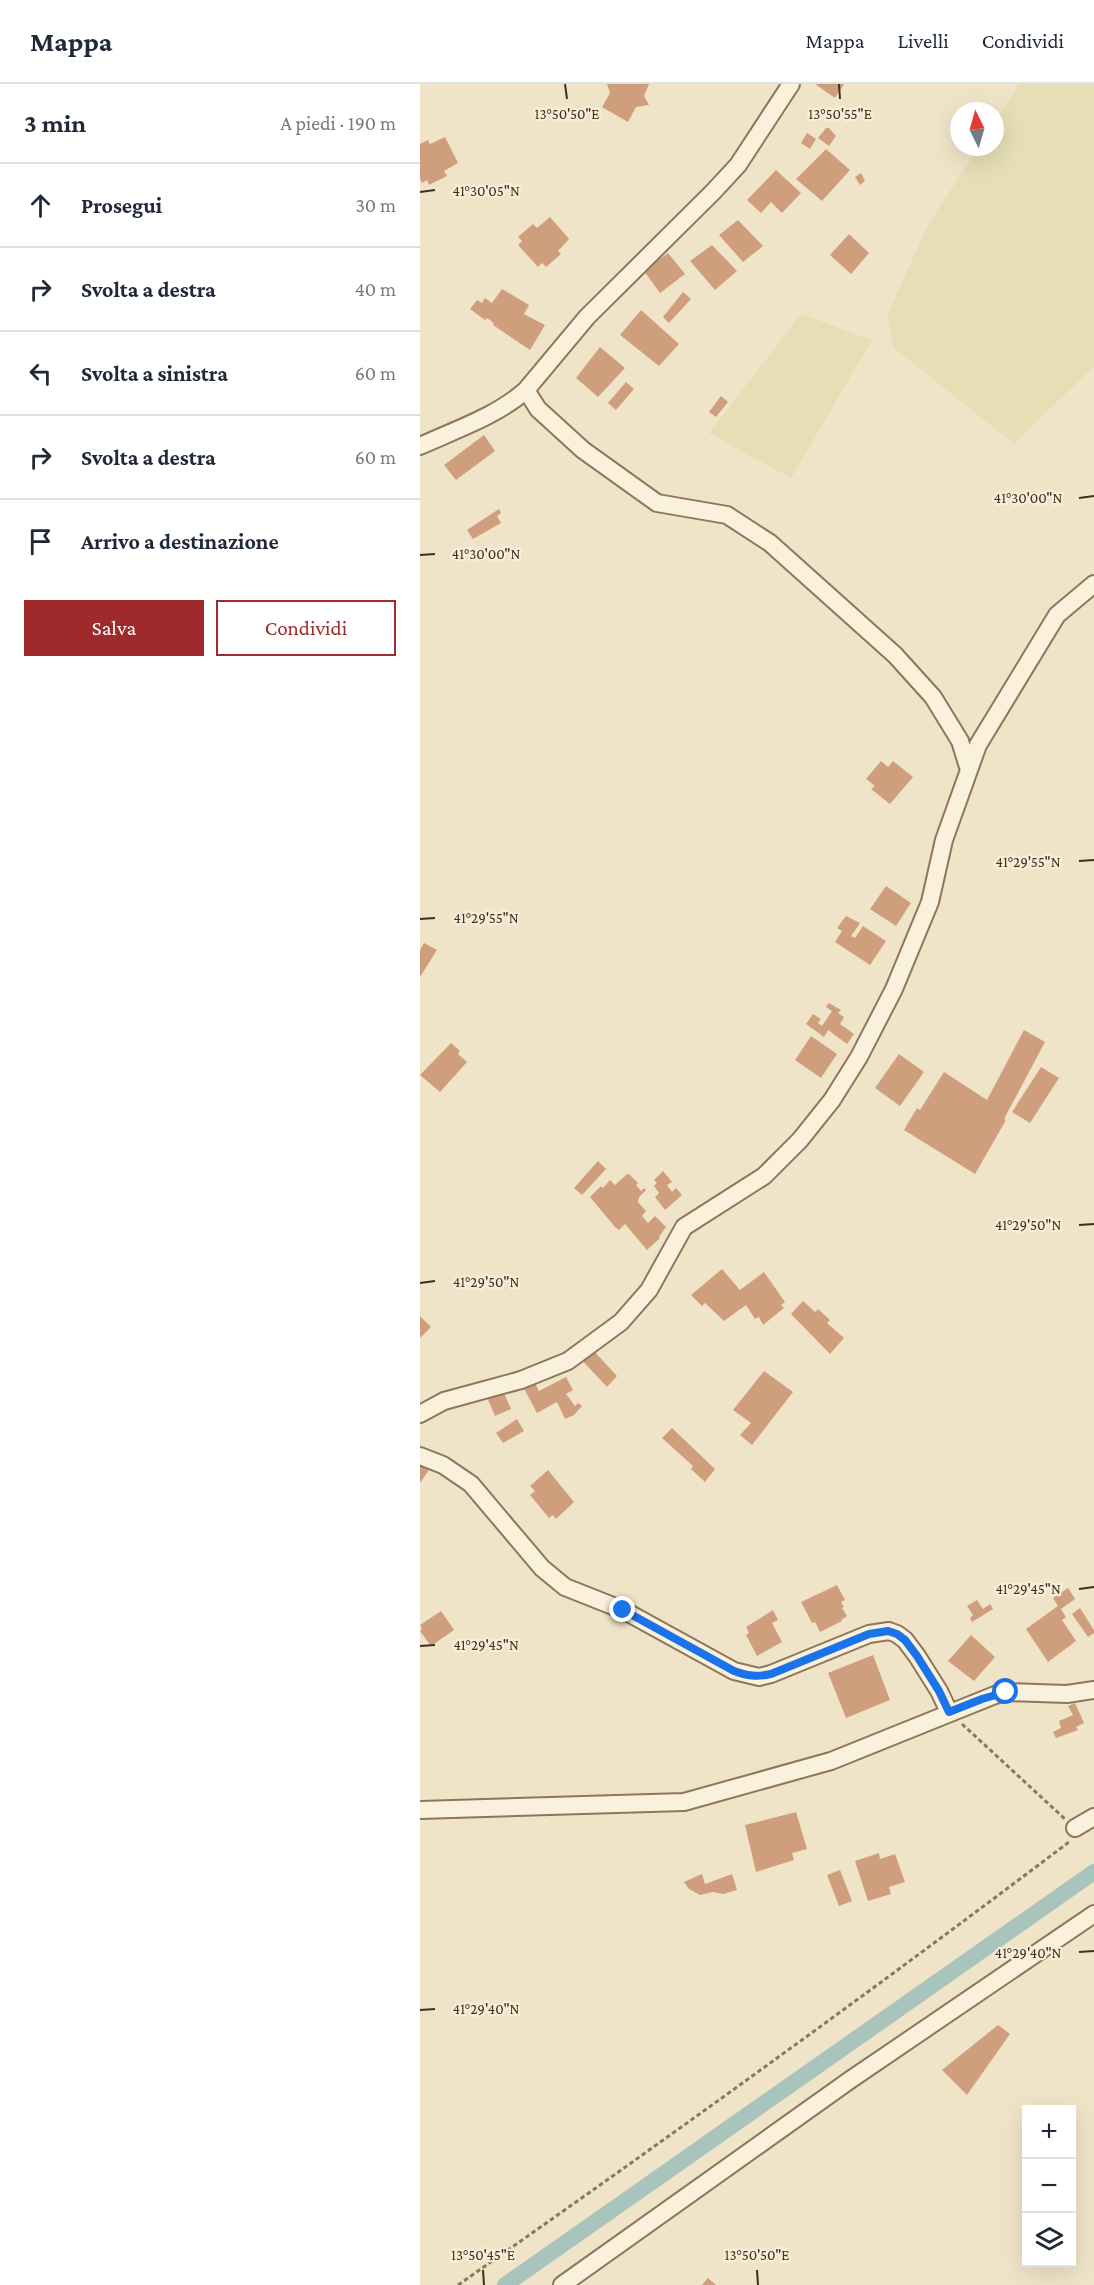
<!DOCTYPE html>
<html lang="it">
<meta charset="utf-8">
<style>
:root{--surface:#fff;--page:#f6f6f7;--text:#1f2937;--muted:#747a83;--line:#e0e1e3;--accent:#9e2a2b}
body{margin:0;font-family:"Crimson Pro",serif;background:var(--page);color:var(--text)}
.controls{position:absolute;right:18px;bottom:18px;display:grid;overflow:hidden;border-radius:0px;box-shadow:0 6px 24px #0002}
.controls button{width:54px;height:54px;display:grid;place-items:center;padding:0;border:0;border-bottom:2px solid var(--line);background:var(--surface);color:var(--text);font:30px sans-serif}
.compass{position:absolute;left:530px;top:18px;width:54px;height:54px;border-radius:50%;background:var(--surface);box-shadow:0 6px 24px #0002;rotate:355deg}
.stop{position:absolute;width:18px;height:18px;margin:-14px;border:4px solid #1a73e8;border-radius:50%;background:#fff}
.stop.end{background:#1a73e8;border-color:#fff;box-shadow:0 2px 6px #0008}
.list{margin:0;padding:0;list-style:none}
h2{display:flex;justify-content:space-between;align-items:center;height:78px;margin:0;padding:0 24px;font-size:26px}
h2 small{font-size:20px;font-weight:400;color:var(--muted)}
.list li{display:grid;grid-template-columns:39px 1fr auto;gap:18px;align-items:center;box-sizing:border-box;height:84px;padding:0 24px;border-top:2px solid var(--line)}
.list b{display:block;font-size:22px;white-space:nowrap}
.list em{font-size:20px;font-style:normal;color:var(--muted)}
.actions{display:flex;gap:12px;padding:18px 24px}
.actions a{flex:1;padding:14px 0;border:2px solid var(--accent);border-radius:0px;text-align:center;font-size:21px;color:var(--accent)}
.actions .main{background:var(--accent);color:#fff}
.icon{flex:none;width:33px;height:33px;fill:none;stroke:currentColor;stroke-width:2;stroke-linecap:round;stroke-linejoin:round}
.map{position:relative;flex:none;width:674px;height:2201px;overflow:hidden}
header{display:flex;align-items:center;gap:36px;box-sizing:border-box;height:84px;padding:0 30px;background:var(--surface);border-bottom:2px solid var(--line)}
header strong{font-size:28px}
nav{display:flex;gap:33px;margin-inline-start:auto;font-size:21px}
main{display:flex}
aside{flex:1;background:var(--surface)}
.map>svg:first-child{display:block}
.farmland{fill:#e6deb5}
.lines{fill:none;stroke-linecap:round;stroke-linejoin:round}
.canal{stroke:#a9c4bc;stroke-width:16}
.building{fill:#cf9f7d}
.minor-casing{stroke:#8d765c;stroke-width:20}
.path{stroke:#8d765c;stroke-width:3;stroke-dasharray:4.5 3;stroke-linecap:butt}
.minor{stroke:#faf1dc;stroke-width:16}
.route{stroke:#1a73e8;stroke-width:8}
.ticks{fill:none;stroke:#3d2e20;stroke-width:2}
.ticks-label{font-size:15px;text-anchor:middle;fill:#3d2e20;stroke:#f7eed8;stroke-width:4.5;stroke-linejoin:round;paint-order:stroke}
</style>
<header>
<strong>Mappa</strong>
<nav><a>Mappa</a><a>Livelli</a><a>Condividi</a></nav>
</header>
<main>
<aside>
<h2>3 min<small>A piedi · 190 m</small></h2>
<ul class="list">
<li><svg class="icon" aria-label="ahead" viewBox="0 0 24 24"><path d="M12 20V5M6 11l6-6 6 6"/></svg><div><b>Prosegui</b></div><em>30 m</em></li>
<li><svg class="icon" aria-label="right" viewBox="0 0 24 24"><path d="M7 20v-9h11M14 6l5 5-5 5"/></svg><div><b>Svolta a destra</b></div><em>40 m</em></li>
<li><svg class="icon" aria-label="left" viewBox="0 0 24 24"><path d="M17 20v-9H6M10 6l-5 5 5 5"/></svg><div><b>Svolta a sinistra</b></div><em>60 m</em></li>
<li><svg class="icon" aria-label="right" viewBox="0 0 24 24"><path d="M7 20v-9h11M14 6l5 5-5 5"/></svg><div><b>Svolta a destra</b></div><em>60 m</em></li>
<li><svg class="icon" aria-label="arrive" viewBox="0 0 24 24"><path d="M6 21V4h12l-3 4 3 4H6"/></svg><div><b>Arrivo a destinazione</b></div></li>
</ul>
<div class="actions"><a class="main">Salva</a><a>Condividi</a></div>
</aside>
<div class="map">
<svg width="674" height="2201" viewBox="0 0 674 2201">
<rect width="100%" height="100%" fill="#f0e4c8"/>
<!-- farmland -->
<path class="farmland" d="M599,0H674V282L594,360L473,263L468,229L509,139L559,63H575V38Z
M381,230L452,256L371,394L289,349Z"/>
<g class="lines">
<!-- canal -->
<path class="canal" d="M85,2201L674,1788"/>
</g>
<!-- building -->
<path class="building" d="M187,0H229L224,12L229,21L216,23L208,38L182,23L190,9Z
M395,0H424L415,14Z
M406,44H409L416,52L409,62L398,54Z
M387,49L396,55L390,65L381,59Z
M25,53L38,79L24,87L27,92L9,101L7,96L2,99L0,95V60L8,56L10,60Z
M406,65L430,86L402,117L376,95Z
M356,86L381,109L362,129L351,118L341,129L327,116Z
M441,89L445,97L440,101L435,93Z
M130,133L149,155L138,167L141,170L126,183L122,179L118,183L98,161L102,157L98,153L113,140L117,144Z
M318,136L343,162L323,178L299,151Z
M429,150L449,169L431,190L410,171Z
M292,161L317,187L295,206L270,177Z
M248,169L265,190L240,209L224,187Z
M82,205L109,221L104,230L125,241L110,266L73,241L74,239L67,234L65,236L50,225L57,216L62,219L65,214L72,219Z
M263,208L271,215L249,239L243,233Z
M221,226L259,260L239,282L200,251Z
M180,263L205,284L178,313L156,294Z
M206,298L214,305L196,326L188,319Z
M301,312L308,318L296,333L289,328Z
M64,351L75,367L36,396L24,381Z
M79,425L81,429L77,432L81,439L53,455L47,446Z
M461,677L468,683L473,677L493,693L470,720L451,705L455,702L446,695Z
M466,802L491,819L476,842L450,825Z
M426,832L440,839L431,852L435,854L443,842L466,857L450,881L415,858L422,847L417,844Z
M4,859L17,866L0,893V866Z
M409,919L421,926L418,929L424,933L420,940L434,950L427,960L408,946L404,953L386,940L393,930L401,935L398,939L402,942L412,927L406,923Z
M604,946L625,958L584,1035L586,1036L555,1090L484,1046L497,1024L500,1026L524,988L567,1016Z
M391,952L417,970L401,994L375,976Z
M31,959L40,967L38,970L47,978L20,1008L0,991Z
M479,970L504,988L480,1022L455,1004Z
M621,983L639,994L610,1039L592,1028Z
M178,1077L186,1085L162,1111L154,1104Z
M243,1087L252,1098L247,1101L252,1108L256,1104L262,1111L245,1126L235,1113L239,1109L234,1102L237,1099L234,1096Z
M209,1090L218,1099L216,1101L221,1107L224,1104L226,1106L219,1113L218,1118L226,1127L222,1132L228,1139L235,1132L246,1143L239,1153L240,1154L227,1166L205,1140L199,1146L195,1143L170,1113L181,1102L183,1104L190,1096L195,1101L206,1091Z
M302,1185L320,1206L344,1188L365,1218L361,1221L364,1224L343,1241L339,1233L335,1235L326,1221L304,1237L285,1219L282,1222L271,1211Z
M383,1217L395,1228L398,1225L410,1236L407,1239L424,1254L410,1270L371,1230Z
M0,1232L11,1243L0,1254Z
M171,1264L197,1292L187,1303L158,1272Z
M344,1287L373,1308L332,1361L320,1351L331,1339L313,1326Z
M112,1293L119,1307L146,1293L153,1306L146,1310L155,1322L158,1319L162,1322L154,1331L145,1335L137,1318L117,1329L101,1299Z
M83,1307L91,1325L75,1332L67,1313Z
M97,1335L104,1347L83,1359L76,1349Z
M252,1344L295,1385L285,1398L271,1385L273,1382L242,1354Z
M0,1379L9,1386L0,1399Z
M128,1386L154,1418L136,1435L133,1431L129,1434L110,1411L115,1407L110,1402Z
M417,1501L425,1516L421,1518L424,1523L422,1524L427,1532L421,1536L422,1537L400,1548L395,1538L392,1539L381,1518Z
M648,1504L655,1515L641,1525L646,1533L642,1536L656,1557L628,1578L606,1545L638,1522L633,1514Z
M557,1516L563,1525L570,1520L573,1525L552,1538L550,1534L553,1531L547,1522Z
M660,1524L674,1546V1549L668,1553L652,1530Z
M353,1526L358,1536L352,1539L362,1558L337,1572L326,1551L329,1549L326,1543Z
M21,1527L34,1546L11,1562L0,1547L2,1545L0,1541Z
M551,1551L575,1573L554,1597L528,1577Z
M453,1571L470,1616L426,1634L408,1589Z
M655,1619L664,1639L656,1643L658,1646L636,1654L633,1648L641,1644L639,1637L653,1631L648,1622Z
M376,1728L387,1765L372,1769L374,1776L336,1788L325,1741Z
M459,1769L460,1775L475,1770L485,1798L469,1803L471,1810L448,1817L435,1777Z
M420,1786L432,1817L419,1822L407,1791Z
M282,1790L285,1800L312,1790L317,1806L303,1810L293,1808L280,1811L269,1805L264,1798Z
M578,1941L590,1950L547,2011L522,1986Z
M288,2194L296,2201H282Z"/>
<g class="lines">
<!-- minor casing -->
<g class="minor-casing">
<path id="minor" d="M106,306L118,325L163,366L237,419L307,431L350,459L475,571L513,613L540,657L549,686
M0,362C35,346 77,332 106,306L167,233L293,108L318,81L371,0
M0,1330L24,1317L101,1296L148,1277L201,1238L229,1206L264,1143L344,1092L380,1056L412,1016L439,973L474,905L510,818L524,756L558,661L637,531L674,500
M0,1372L23,1381L51,1400L122,1484L145,1503L203,1526L314,1587L339,1593L351,1590L449,1550L469,1547L477,1550L485,1556L497,1572L519,1607L529,1628
M0,1726L264,1718L411,1677L575,1611L586,1608L647,1610L674,1606
M655,1744L674,1733
M142,2201L430,1996L674,1830"/>
</g>
<!-- path -->
<path class="path" d="M542,1640L645,1735
M38,2201C244,2057 448,1910 649,1758"/>
<!-- minor -->
<use href="#minor" class="minor"/>
</g>
<g class="lines">
<!-- route -->
<path class="route" d="M203,1526L314,1587C327,1592 337,1593 351,1590L449,1550L468,1547L477,1550L485,1556L497,1572L519,1607L529,1628L562,1615L586,1608"/>
</g>
<!-- ticks -->
<path class="ticks" d="M145,0L147,15M419,0L420,15M0,108L15,106M659,414L674,412M0,471L15,470M659,777L674,776M0,835L15,834M659,1141L674,1140M0,1199L15,1197M659,1505L674,1503M0,1562L15,1561M659,1868L674,1867M0,1926L15,1925M63,2186L64,2201M337,2186L338,2201"/>
<g class="ticks-label">
<text x="147" y="35">13°50'50"E</text>
<text x="420" y="35">13°50'55"E</text>
<text x="66" y="112">41°30'05"N</text>
<text x="608" y="419">41°30'00"N</text>
<text x="66" y="475">41°30'00"N</text>
<text x="608" y="783">41°29'55"N</text>
<text x="66" y="839">41°29'55"N</text>
<text x="608" y="1146">41°29'50"N</text>
<text x="66" y="1203">41°29'50"N</text>
<text x="608" y="1510">41°29'45"N</text>
<text x="66" y="1566">41°29'45"N</text>
<text x="608" y="1874">41°29'40"N</text>
<text x="66" y="1930">41°29'40"N</text>
<text x="63" y="2176">13°50'45"E</text>
<text x="337" y="2176">13°50'50"E</text>
</g>
</svg>
<div class="controls">
<button>+</button>
<button>−</button>
<button><svg class="icon" aria-label="layers" viewBox="0 0 24 24"><path d="M12 4l9 5-9 5-9-5zM3 14l9 5 9-5"/></svg></button>
</div>
<svg class="compass" viewBox="-18 -18 36 36"><path d="M0-13l5 13h-10z" fill="#e53935"/><path d="M0 13l5-13h-10z" fill="#747a83"/></svg>
<div class="stop" style="left:586px;top:1608px"></div>
<div class="stop end" style="left:203px;top:1526px"></div>
</div>
</main>
